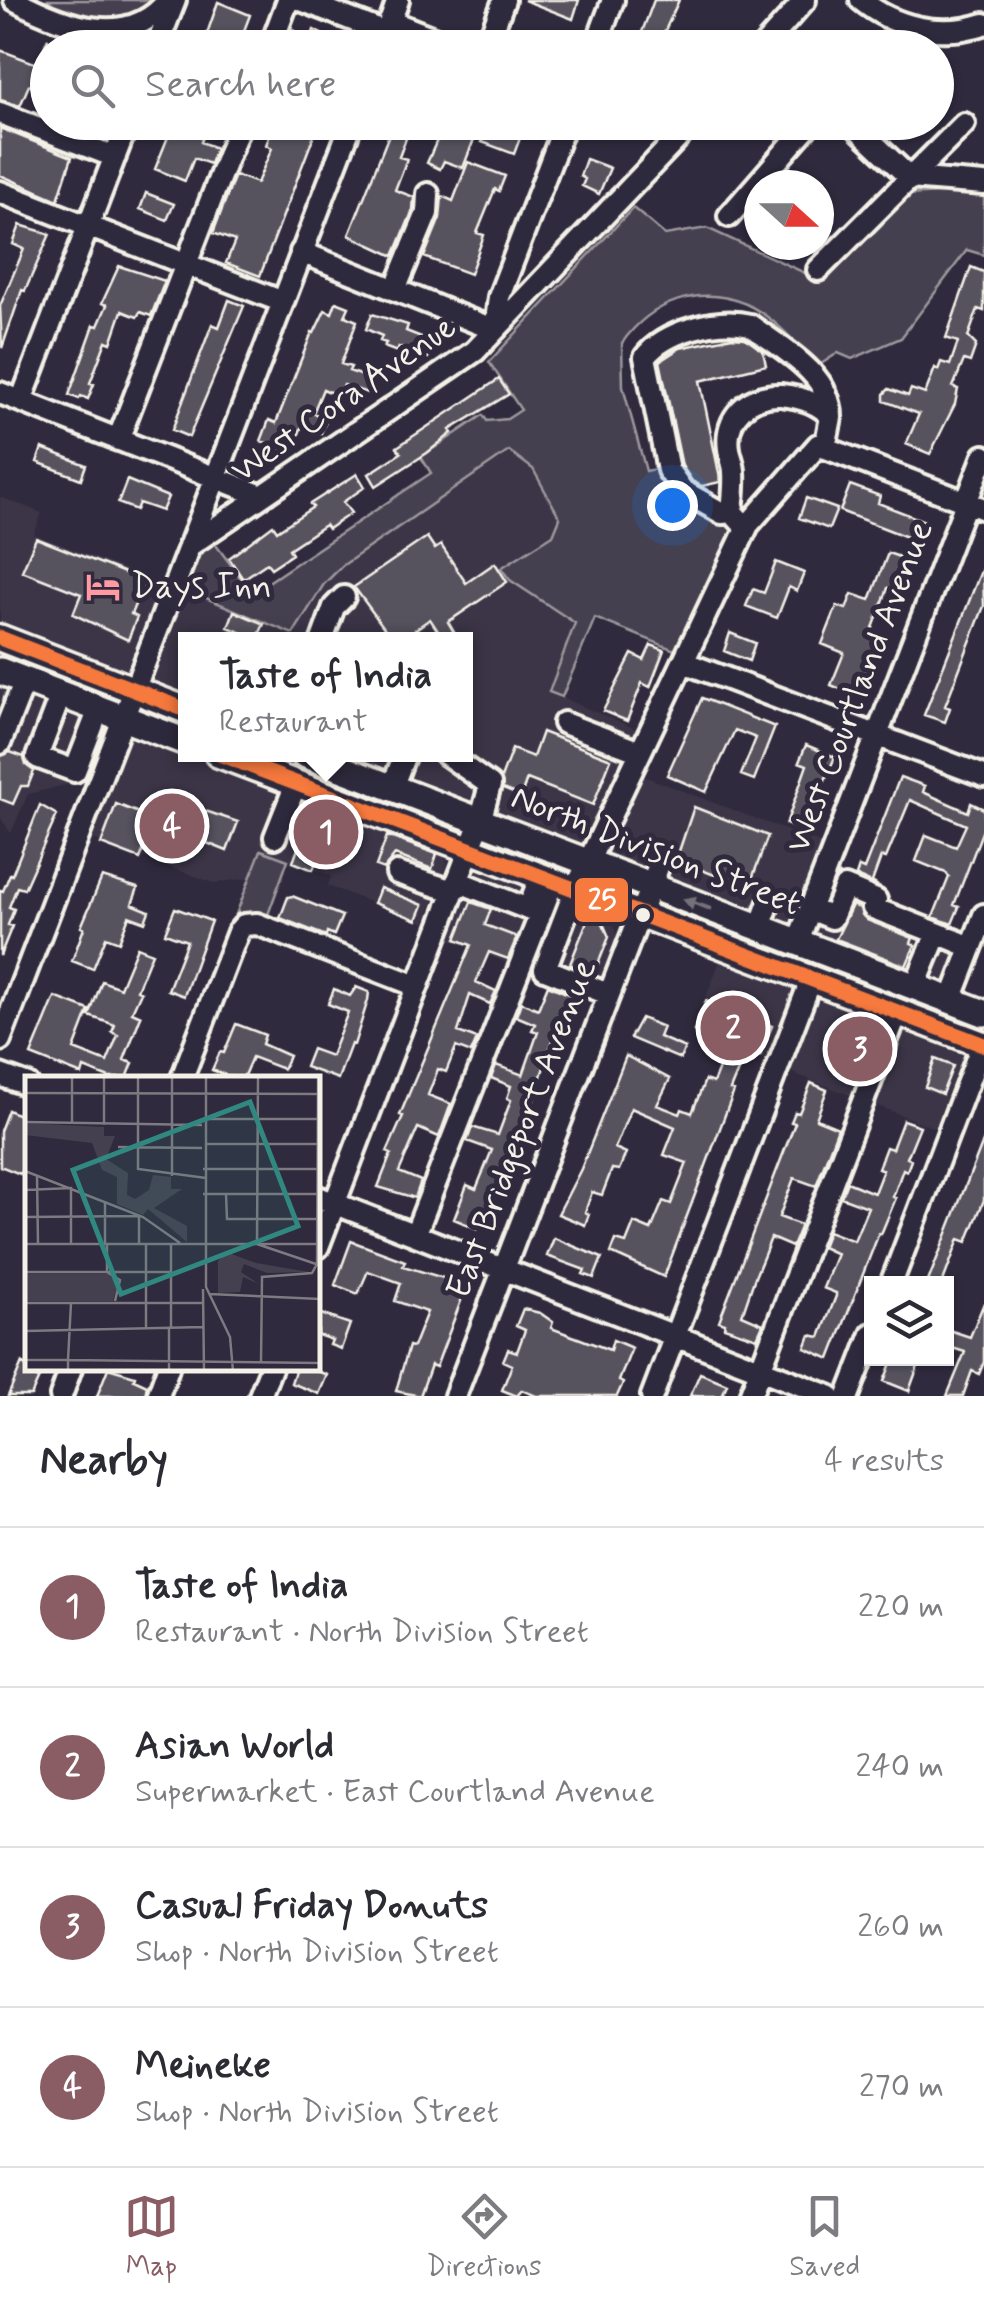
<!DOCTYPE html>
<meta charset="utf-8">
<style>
:root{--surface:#fff;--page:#f7f7f7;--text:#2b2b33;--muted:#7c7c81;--line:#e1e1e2;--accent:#8a5d65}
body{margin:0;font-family:Mynerve,sans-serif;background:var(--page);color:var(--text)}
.controls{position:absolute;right:30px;bottom:30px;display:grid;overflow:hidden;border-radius:0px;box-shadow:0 2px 8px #0004}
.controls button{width:90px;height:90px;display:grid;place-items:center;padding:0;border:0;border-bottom:2px solid var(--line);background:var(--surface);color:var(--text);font:50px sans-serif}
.compass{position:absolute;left:744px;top:170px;width:90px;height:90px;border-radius:50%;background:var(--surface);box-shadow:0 2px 8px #0004;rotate:111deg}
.you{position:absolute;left:672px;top:505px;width:35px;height:35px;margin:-25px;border:8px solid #fff;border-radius:50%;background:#1a73e8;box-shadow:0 0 0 15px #1a73e833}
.badge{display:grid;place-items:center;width:65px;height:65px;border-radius:50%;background:var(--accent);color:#fff;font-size:32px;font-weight:700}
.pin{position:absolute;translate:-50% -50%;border:5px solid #fff;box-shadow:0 2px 10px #0006}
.popup{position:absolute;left:178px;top:632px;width:295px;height:130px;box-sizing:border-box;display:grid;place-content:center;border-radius:0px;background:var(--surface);filter:drop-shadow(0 2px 8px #0005);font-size:32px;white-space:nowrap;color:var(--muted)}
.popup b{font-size:38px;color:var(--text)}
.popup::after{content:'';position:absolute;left:50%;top:100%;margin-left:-20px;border:20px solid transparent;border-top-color:var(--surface)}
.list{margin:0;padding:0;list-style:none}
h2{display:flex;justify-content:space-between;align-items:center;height:130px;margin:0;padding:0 40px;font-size:42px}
h2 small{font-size:32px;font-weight:400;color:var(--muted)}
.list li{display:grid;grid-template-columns:65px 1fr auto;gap:30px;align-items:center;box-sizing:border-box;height:160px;padding:0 40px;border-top:2px solid var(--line)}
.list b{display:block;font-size:38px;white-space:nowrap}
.list p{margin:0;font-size:32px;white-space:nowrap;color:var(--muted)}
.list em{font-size:32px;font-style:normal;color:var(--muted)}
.icon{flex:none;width:55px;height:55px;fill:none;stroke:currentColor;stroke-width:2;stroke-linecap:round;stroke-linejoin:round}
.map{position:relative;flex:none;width:984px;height:1396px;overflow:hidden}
.search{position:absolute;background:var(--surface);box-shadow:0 2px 8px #0004;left:30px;right:30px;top:30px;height:110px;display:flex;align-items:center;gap:25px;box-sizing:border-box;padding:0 35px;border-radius:55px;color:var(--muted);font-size:38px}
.sheet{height:770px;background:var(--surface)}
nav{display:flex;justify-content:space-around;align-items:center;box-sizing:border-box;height:140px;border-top:2px solid var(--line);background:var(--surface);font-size:28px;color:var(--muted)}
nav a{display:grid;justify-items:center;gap:5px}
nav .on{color:var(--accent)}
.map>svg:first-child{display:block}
.built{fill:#3b3647}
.green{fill:#454050;stroke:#9c989c;stroke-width:2.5}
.building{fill:#56525f;stroke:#f4f1e8;stroke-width:2.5}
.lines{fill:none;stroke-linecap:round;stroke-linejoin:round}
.minor-casing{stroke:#f4f1e8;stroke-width:28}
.major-casing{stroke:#f4f1e8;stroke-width:32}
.minor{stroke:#2f2a3d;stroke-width:20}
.major{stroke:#2f2a3d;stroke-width:25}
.bus-1-casing{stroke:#2f2a3d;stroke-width:22}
.bus-1{stroke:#f6793e;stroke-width:15}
.oneway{fill:#747079}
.bus-dot{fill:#f4f1e8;stroke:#2f2a3d;stroke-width:4}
.labels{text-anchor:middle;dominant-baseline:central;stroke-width:10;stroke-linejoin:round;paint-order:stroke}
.street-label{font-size:35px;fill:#f4f1e8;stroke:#2f2a3d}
.poi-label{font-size:35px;fill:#f4f1e8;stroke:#2f2a3d;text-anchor:start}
.inset-road{fill:none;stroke:#7e7a81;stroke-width:2.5}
.view{fill:#318880;fill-opacity:0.15;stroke:#318880;stroke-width:5}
.inset-edge{fill:none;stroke:#f4f1e8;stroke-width:5}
.line-badge{stroke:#2f2a3d;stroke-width:4}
.badge-label{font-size:28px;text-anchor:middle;font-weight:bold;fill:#fff}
</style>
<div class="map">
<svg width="984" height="1396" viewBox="0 0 984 1396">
<rect width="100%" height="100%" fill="#2f2a3d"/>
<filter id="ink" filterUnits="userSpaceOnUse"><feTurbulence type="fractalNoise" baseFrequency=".01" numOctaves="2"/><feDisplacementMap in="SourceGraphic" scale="20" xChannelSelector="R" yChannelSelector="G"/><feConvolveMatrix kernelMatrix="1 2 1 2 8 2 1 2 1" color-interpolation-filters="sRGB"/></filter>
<g filter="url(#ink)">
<!-- built -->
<path class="built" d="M509,451L533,469L560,518L553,535L510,580L575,623L549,692L640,731L584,844L578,845L335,755L466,754V640H186V697L155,683L152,674L184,589L293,634L325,584L343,566Z
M0,497L42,513L34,534L164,585L131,669L117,671L0,628Z
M0,684L99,721L107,729L89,786L79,782L28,794L11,833L0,817Z
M131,737H139L440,851L448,863L425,923L328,886L331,876L262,850L250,878L214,883L90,838L125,745Z
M641,775L825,845L796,919L782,924L610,857L609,843Z
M480,868L612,918L617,937L593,999L447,938L471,875Z
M832,884L965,939L950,978L934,983L822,940L816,932V925Z
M721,958L785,983L793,990V1001L770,1061L693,1031Z
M823,999L963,1051L965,1066L940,1130L788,1071L811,1007Z"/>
<!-- green -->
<path class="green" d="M34,0H157C111,35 83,18 34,0Z
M959,192L984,194V255L967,250L901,338L852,359L838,353L818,366C797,344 774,317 746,304C699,284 651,302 622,343L623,387L646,471L659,468L735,530L677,651L595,618L562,697L549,692L575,623L510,580L501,568L553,535L560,518L533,469L509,451L342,566L324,584L293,634L184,589L197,554L213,541L252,593L431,473L421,457L483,415L487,421L507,419L521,410L489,362L633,208L665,235L707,228L820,280L905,195Z
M261,850L288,860L266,920L249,916L233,922Z"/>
<!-- building -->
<path class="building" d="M524,0H579L573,19Z
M654,0H679L657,48H636Z
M218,2L250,15L242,36L258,41L257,48H202Z
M292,30L311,38L314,30L348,48H285Z
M48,38V92L29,85L20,106L0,100V50L37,64Z
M174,122H209L201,142L216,148L210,164L194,158L185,181L155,169Z
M275,122H319L260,276L226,263L235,241L213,233L235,175L257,183L272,148L266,145Z
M367,122L411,125L399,157L407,159L395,190L414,197L413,210L394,256L349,235L390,132Z
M445,122H458L456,126L476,134L463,168L444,161L440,169L427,163Z
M489,122H526L514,154L482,142Z
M0,128L72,157L58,200L0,175Z
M586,159L610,168L599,194L582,186L585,179L580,176Z
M468,162L505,176L499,191L495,189L477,233L484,235L470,274L424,257L440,218L442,196L453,201Z
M146,193L174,204L167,220L140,209Z
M20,225L50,234L25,291L22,290L2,348L0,306L24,249L13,244Z
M119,266L165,281L151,316L140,312L137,317L122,311L111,343L106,341L90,383L94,384L88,399L81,396L79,399L69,395L94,325L98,326L107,305L102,303Z
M971,267L984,272V311L978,309L968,337L976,345L970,362L964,360L953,387L958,389L955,404L930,454L906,444L919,414L884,401V394L889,389L908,396L911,389L925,394L935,368L938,370L941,362L950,365L958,342L946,338Z
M229,300L244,306L189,437L172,430L212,324L219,327Z
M336,302L349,307L345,316L357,321L341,364L351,367L349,371L372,379L367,393L344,385L339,396L323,389L313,413L327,419L321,433L302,426L292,452L261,441L269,420L276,423L312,332L314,333L325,310L332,313Z
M372,314L408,325L406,331L434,342L428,358L399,347L397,352L384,347L386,343L380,341L382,336L366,329Z
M732,337L745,338L763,351L766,365L700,381L720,478V482L702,486L692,481L682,466L660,361L680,348Z
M499,379L509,394L450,430L452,433L427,453L376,486L369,474L401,453L397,447Z
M42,448L86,465L81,479L37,462Z
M357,474L365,487L343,502L351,513L328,529L325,525L289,549L292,554L271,568L267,563L243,579L229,558L273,525L277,531L313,507L310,504Z
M127,480L168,497L162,511L139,503L136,510L118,503Z
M850,485L880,496L878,503L927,522L920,542L840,511Z
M806,498L837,509L829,529L799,518Z
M427,537L435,549L441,545L466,583L495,563L507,582L448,622L455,634L447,640H444L430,619L400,640H393L354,587Z
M36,538L145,581L131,614L137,617L128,640L73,614L81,594L22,571Z
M888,553L908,560L896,592L888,588L870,636L878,639L860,685L854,683L850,693L831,685L844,653L822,644L837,606L846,609L852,594L870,600Z
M776,562L804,573L797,591L789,587L777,618L746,606L753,589L764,593Z
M983,566L984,606L945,706L950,708L945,722L924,715Z
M234,611L264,624L257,639L228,627Z
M730,633L755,643L749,661L724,651Z
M651,645L664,650L650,687L642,683L627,721L603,711L632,654L644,660Z
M702,698L775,727L754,780L741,775L756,738L735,730L706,792L667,775Z
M542,732L611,759L593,805L527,779L521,796L503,789L501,778L512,749L533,757Z
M806,745L835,757L803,831L786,824L807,765L799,762Z
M10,752L24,757L26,765L34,771L28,786H21L13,804L0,799V756Z
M900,777L925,786L923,792L968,812L971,803L984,809V827L954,905L959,907L952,924L933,917L949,877L946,873L916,861L926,835L956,847L966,825L910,800L886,858L881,857L872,882L878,886L856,876L859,867L864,869Z
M161,796L238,822L227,851L202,841L199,849L151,831L140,859L101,844L116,804L141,814L145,804L157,809Z
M40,805L57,815L24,889L17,887L9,907L14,909L8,925L12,926L0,956V890L3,891L10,874L12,875Z
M694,807L768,836L752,879L739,874L735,883L676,860Z
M313,809L352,825L340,855L322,848L313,870L293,862Z
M387,836L437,854L432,869L395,855L384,869L376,866Z
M102,877L138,888L132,904L149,911L145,922L129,916L119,942L106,937L93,969L72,961L84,928L81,927Z
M380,888L423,905L417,920L374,903Z
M292,896L342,916L334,935L327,932L326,936L280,918L288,897Z
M471,902L491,909L485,925L517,937L508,959L489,952L476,982L496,991L490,1004L470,995L458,1032L477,1039L471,1053L456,1047L446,1072L438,1069L428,1095L451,1104L439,1137L418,1128L399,1172L421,1181L415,1198L378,1187L391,1154L387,1152L403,1116L400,1115L471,945L456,939Z
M852,905L860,908L867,920L913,938L911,943L915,945L906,966L836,939Z
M175,908L211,921L184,996L168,990L187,941L165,933Z
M589,916L602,921L609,937L594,974L570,964Z
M137,947L152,953L137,990L141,992L132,1012L141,1016L124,1060L133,1063L127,1078H109L84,1068L82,1075L31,1055L55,997L89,1010L74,1049L107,1062L118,1035L112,1032L115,1025L89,1016L102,981L120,988Z
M548,985L571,995L549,1051L524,1131L521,1130L484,1224L481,1223L478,1229L454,1219L467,1185L476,1189L492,1150L467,1141L472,1127L498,1135L511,1100L507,1098L511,1086L491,1078L496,1065L523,1075L538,1032L532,1030L535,1024L516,1016L521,1002L538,1009Z
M356,987L369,992L368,1000L354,1045L351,1044L338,1079L305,1067L312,1049L331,1056L348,1012L328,1004L334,989L350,996Z
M706,1001L772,1026L760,1056L746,1051L730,1090L734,1091L664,1277L611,1253L616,1240L626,1243L634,1223L651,1230L663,1201L671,1204L687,1163L664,1155L675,1127L631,1108L615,1148L626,1153L619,1170L612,1169L602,1195L592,1192L585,1212L589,1214L585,1225L558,1214L581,1169L626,1056L670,1079L657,1105L680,1114L682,1109L692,1113L705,1080L713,1083L729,1044L694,1031Z
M641,1018L663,1027L659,1037L685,1048L680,1059L630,1038Z
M236,1024L265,1035L262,1044L289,1056L283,1069L252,1057L243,1078H233L212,1070L220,1052L224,1053Z
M855,1028L874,1036L861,1068L842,1060Z
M935,1059L953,1066L942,1094L925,1087Z
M811,1083L827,1090L816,1119L838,1128L816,1186L794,1178L779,1217L801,1225L792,1247L771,1238L755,1277L742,1315L763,1324L757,1338L724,1327L725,1323L719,1321L795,1123L791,1122L795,1112L799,1113Z
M8,1110L28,1119V1156L20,1174L0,1166V1131Z
M903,1120L920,1126L907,1158L911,1160L907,1171L903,1169L893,1197L896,1198L881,1234L879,1233L830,1359L805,1348L810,1335L820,1337L836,1296V1293L823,1288L837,1254L822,1247L828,1231L854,1241L868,1207L841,1197L847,1182L874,1193L883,1170L878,1168L886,1147L892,1149Z
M984,1139V1200L967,1242L959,1239L942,1284H927Z
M554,1238L602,1258L594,1278L583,1274L585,1270L547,1256Z
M351,1241L405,1261L403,1266L467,1285L436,1367L431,1365L420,1396L396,1391L409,1346L413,1347L427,1312L395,1301L401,1283L368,1271L358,1294L335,1285Z
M984,1303V1362L979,1374L972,1371L963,1396H947L965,1352L946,1346V1329L970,1337Z
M523,1309L540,1313L553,1322L551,1328L610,1350L613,1340L632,1348L619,1381L623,1383L617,1396H536L522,1390L517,1396L502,1390L512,1365L503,1361L508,1349L517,1352L525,1330L516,1326Z
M318,1313L350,1324L341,1349L330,1345L332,1340L318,1335Z
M893,1358H921L909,1391L884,1381Z
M22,1363L28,1368L38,1370L35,1377L39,1378L31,1396H8Z
M108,1368L135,1376L134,1379L147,1385L145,1396H97Z
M296,1368H310L327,1375L319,1394L291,1383Z
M700,1373L727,1384L722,1396H690Z"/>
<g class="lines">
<!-- minor casing -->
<g class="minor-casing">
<path id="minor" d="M15,0C62,25 129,51 168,0
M301,0L386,33
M861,0C895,28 941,38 984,24
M390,21L459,48
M93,34L129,48
M156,48L175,0
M270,48L288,0
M381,48L398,0
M486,48L504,0
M595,48L613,0
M762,48L805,0
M883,48L885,46
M0,113L115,157
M655,122L683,133
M851,122L910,178L984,184
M0,192L283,302
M729,216L811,122
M301,252L495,330L499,297L566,122
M818,270L964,124
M395,290L427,213L428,194
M0,393L262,496
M21,401L128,122
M118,440L241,122
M732,512L722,513L683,491L668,470L645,357C665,331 718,317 750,325C781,348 831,374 831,417
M741,522L732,512C733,499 735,486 734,472C734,464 730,457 729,449C724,416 750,394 781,395C799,397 820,403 831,417L825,448
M189,546L475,351L693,122
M322,640L334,607L344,597
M683,662L984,776
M61,694L37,757L75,771L99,709
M564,723L640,752
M0,743L25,680
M392,788L405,754
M275,837L296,784
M397,873L453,891
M457,881L528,909L538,883
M810,909L832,918L845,887L876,900L873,908L937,933
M760,927L768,905
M798,941L984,456
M915,986L937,933L971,947
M608,994L545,969L575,890L748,525L818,445L984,509
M951,1000L984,915
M0,1040L352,122
M0,1075L28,1085
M182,1078L238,932L244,925L257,924L417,986
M318,1197L829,1396
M415,1235L553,882
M318,1247L480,822L490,785L446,754
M891,1284L982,1045
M61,1396L71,1368
M158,1396L168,1368
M260,1396L271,1368
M455,1396L660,862
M652,1396L811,980
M750,1396L897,1013
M848,1396L872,1334"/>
</g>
<!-- major casing -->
<g class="major-casing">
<path id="major" d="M0,638L186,710
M0,671L186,742
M218,754L984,1045
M304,754L984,1013"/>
</g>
<!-- minor -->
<use href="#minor" class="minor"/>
<!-- major -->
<use href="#major" class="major"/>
<!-- bus-1 casing -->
<g class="bus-1-casing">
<path id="bus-1" d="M0,638L186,710
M219,754L984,1045"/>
</g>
<!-- bus-1 -->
<use href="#bus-1" class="bus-1"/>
</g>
<!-- one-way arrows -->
<defs><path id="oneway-solid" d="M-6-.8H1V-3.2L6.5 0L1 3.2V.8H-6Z" transform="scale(2.5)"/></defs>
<use class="oneway" href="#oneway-solid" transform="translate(697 904) rotate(-160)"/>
</g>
<!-- icons -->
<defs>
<g id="hotel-bare" transform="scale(2.7)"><path d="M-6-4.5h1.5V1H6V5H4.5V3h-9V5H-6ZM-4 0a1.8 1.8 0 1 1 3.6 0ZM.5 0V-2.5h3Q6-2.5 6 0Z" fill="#ff9aa2" stroke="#2f2a3d" stroke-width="2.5" paint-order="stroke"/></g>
</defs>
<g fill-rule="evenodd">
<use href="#hotel-bare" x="103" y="587"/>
</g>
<!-- markers -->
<circle class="bus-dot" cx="643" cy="915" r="9"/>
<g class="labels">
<!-- street labels -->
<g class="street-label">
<text transform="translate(344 399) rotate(-35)">West Cora Avenue</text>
<text transform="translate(860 687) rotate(-69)">West Courtland Avenue</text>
<text transform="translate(656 851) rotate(21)">North Division Street</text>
<text transform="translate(522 1129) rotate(-69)">East Bridgeport Avenue</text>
</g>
<!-- poi labels -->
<g class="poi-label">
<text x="131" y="587">Days Inn</text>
</g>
</g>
<!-- overview -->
<g transform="translate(25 1076)">
<rect width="295" height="295" fill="#2f2a3d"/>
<path d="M0,47L79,51V60H90L81,83L103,97L102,119L110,123L124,114L128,99L146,101V113H157L129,132L162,150V166L123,133L118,139L92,128V101L77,94L67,67L0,59ZM201,176L231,187L284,196L242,197L219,188L216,196L234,208L218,201L215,216L193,217V185ZM0,198H85L94,203L88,225H0Z" fill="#454050"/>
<path class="inset-road" d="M47,0V48M113,0V93L181,102M147,0V100M181,0V211L205,261L208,295M233,0L232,168L294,189M0,17L294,18M181,43H295M0,46L177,49M79,49V0M181,68H295M93,71L177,72M178,93H295M0,95L118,141L155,167M12,99L13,168M0,114L46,112V168M178,118H295M201,118L202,143H295M80,125V168M0,141L114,140V168M0,168H294M82,168V196L95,204L90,225M121,168V251M0,196H146M178,213L179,295M184,218L295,223M0,227H178M146,251V167M0,255L178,251M0,284H43L46,227M236,286L237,201L287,197L292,188L293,0M43,295V284L295,287M144,295V251"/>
<path class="view" d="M225,26L273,150L96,218L48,94Z"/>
<rect width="295" height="295" class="inset-edge"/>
</g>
<rect class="line-badge" x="573" y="876" width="57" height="48" rx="10" fill="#f6793e"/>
<g class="badge-label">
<text x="602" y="909">25</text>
</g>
</svg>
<div class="controls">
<button><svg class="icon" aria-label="layers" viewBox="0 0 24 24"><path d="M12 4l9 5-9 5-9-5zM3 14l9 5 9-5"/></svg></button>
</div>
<svg class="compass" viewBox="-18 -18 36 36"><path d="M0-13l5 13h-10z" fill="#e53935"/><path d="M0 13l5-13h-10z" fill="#7c7c81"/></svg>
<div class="you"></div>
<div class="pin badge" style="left:326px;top:832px">1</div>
<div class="popup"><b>Taste of India</b>Restaurant</div>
<div class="pin badge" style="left:733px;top:1028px">2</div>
<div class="pin badge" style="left:860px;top:1049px">3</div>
<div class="pin badge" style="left:172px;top:826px">4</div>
<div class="search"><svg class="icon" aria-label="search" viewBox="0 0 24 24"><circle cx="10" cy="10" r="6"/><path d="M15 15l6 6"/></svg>Search here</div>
</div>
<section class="sheet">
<h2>Nearby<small>4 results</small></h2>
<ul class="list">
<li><span class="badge">1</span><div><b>Taste of India</b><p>Restaurant · North Division Street</p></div><em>220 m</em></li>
<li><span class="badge">2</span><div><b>Asian World</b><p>Supermarket · East Courtland Avenue</p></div><em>240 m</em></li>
<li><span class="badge">3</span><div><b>Casual Friday Donuts</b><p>Shop · North Division Street</p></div><em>260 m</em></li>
<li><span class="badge">4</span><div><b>Meineke</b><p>Shop · North Division Street</p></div><em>270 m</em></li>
</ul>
</section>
<nav>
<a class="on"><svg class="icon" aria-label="map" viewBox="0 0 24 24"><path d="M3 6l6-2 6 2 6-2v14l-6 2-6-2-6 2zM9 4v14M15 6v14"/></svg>Map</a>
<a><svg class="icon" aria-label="directions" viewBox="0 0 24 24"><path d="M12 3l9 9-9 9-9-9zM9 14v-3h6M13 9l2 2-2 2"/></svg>Directions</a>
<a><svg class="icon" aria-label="saved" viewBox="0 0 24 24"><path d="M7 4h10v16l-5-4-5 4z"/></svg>Saved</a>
</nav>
